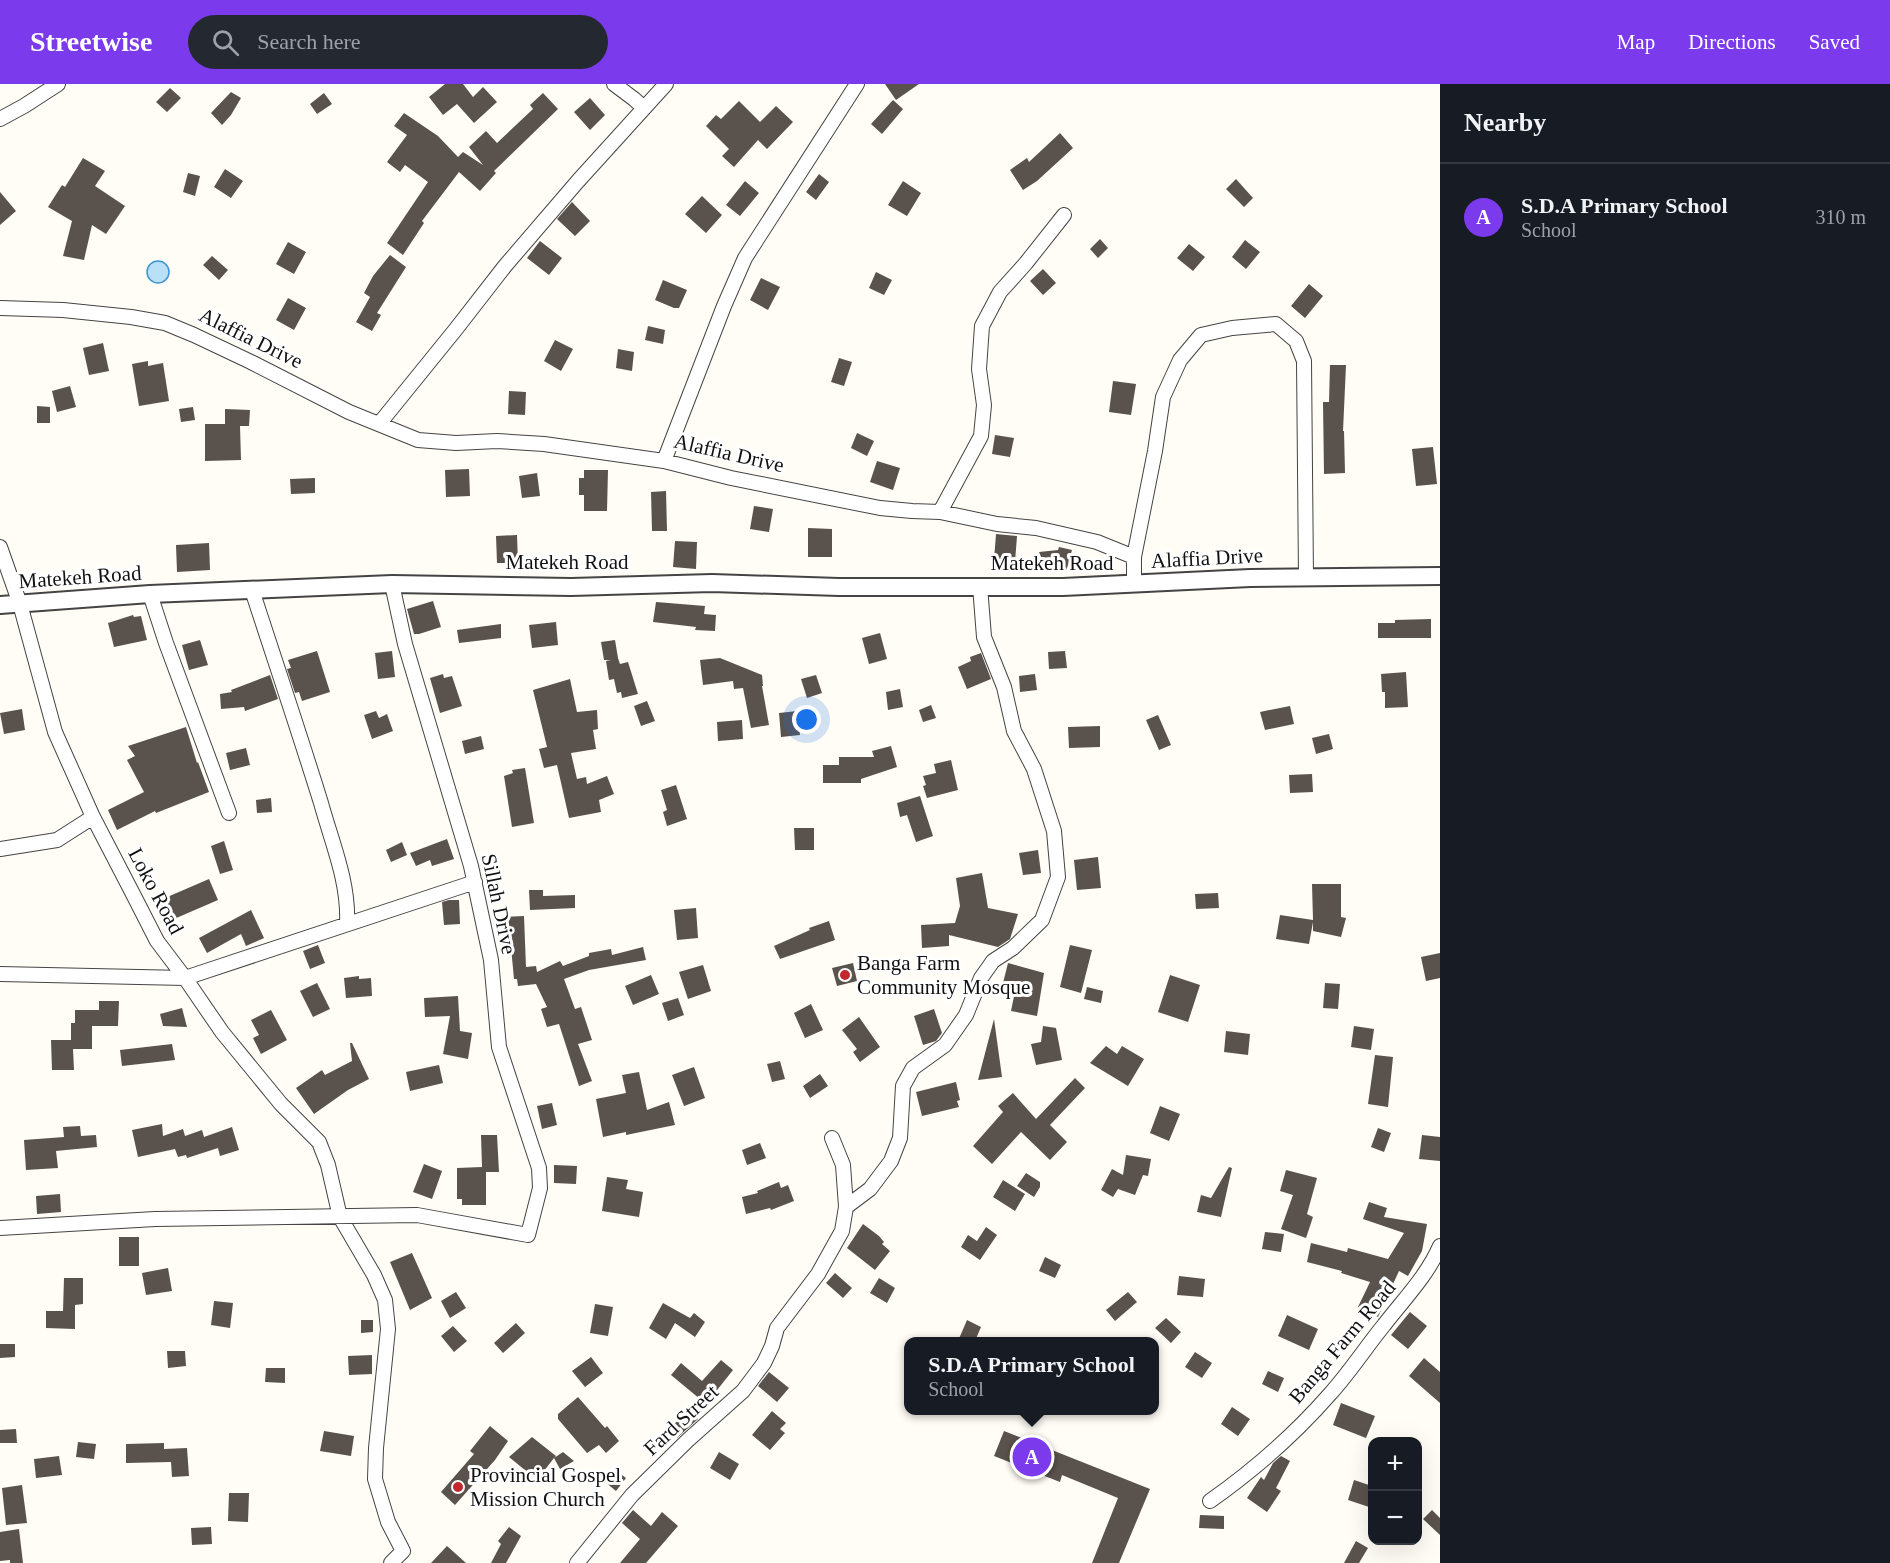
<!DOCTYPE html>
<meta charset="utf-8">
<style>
:root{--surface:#171b24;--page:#242831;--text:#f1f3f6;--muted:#9ea1a6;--line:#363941;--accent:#7c3aed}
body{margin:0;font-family:Georgia,serif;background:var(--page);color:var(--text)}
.controls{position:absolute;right:18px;bottom:18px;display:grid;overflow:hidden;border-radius:12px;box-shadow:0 6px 24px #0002}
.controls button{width:54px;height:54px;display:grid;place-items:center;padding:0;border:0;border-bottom:2px solid var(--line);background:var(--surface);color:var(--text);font:30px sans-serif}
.you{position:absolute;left:807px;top:636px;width:21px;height:21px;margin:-15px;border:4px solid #fff;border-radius:50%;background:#1a73e8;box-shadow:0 0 0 9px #1a73e833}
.badge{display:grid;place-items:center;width:39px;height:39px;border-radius:50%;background:var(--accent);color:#fff;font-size:20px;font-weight:700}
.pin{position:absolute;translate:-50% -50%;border:3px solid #fff;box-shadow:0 2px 6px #0006}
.popup{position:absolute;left:904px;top:1253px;width:255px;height:78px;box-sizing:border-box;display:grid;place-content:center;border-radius:12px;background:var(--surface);filter:drop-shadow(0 2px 4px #0005);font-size:20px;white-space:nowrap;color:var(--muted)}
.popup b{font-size:22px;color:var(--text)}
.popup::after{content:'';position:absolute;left:50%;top:100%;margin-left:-12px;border:12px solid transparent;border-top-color:var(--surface)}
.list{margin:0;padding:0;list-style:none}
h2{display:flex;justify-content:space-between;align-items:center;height:78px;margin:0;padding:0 24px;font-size:26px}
h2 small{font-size:20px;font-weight:400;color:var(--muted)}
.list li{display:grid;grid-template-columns:39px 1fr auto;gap:18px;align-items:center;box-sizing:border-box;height:108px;padding:0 24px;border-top:2px solid var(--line)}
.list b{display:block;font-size:22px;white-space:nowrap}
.list p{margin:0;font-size:20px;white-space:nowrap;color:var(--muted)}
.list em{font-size:20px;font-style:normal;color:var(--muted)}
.icon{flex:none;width:33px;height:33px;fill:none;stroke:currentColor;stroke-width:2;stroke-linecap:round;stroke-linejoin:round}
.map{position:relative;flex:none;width:1440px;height:1479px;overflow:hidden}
header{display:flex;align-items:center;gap:36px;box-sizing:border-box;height:84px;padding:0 30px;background:var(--accent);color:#fff}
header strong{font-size:28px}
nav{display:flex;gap:33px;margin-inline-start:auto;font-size:21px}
.search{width:420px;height:54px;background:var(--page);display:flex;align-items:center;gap:15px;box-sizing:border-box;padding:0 21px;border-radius:33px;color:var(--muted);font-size:22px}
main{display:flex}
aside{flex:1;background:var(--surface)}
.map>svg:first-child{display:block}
.water{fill:#b9e0f7;stroke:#3f96cf;stroke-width:1.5}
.building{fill:#5a524d}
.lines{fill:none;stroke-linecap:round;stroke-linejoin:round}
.minor-casing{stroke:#444;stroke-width:16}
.tertiary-casing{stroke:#444;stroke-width:20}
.minor{stroke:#fff;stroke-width:14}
.tertiary{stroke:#fff;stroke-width:16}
.poi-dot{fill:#c4262e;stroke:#fff;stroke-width:2}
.labels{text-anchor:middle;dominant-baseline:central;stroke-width:6;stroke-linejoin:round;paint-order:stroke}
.street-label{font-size:21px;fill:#111;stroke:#fff}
.poi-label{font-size:21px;fill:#111;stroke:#fff;text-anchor:start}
</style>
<header>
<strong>Streetwise</strong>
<div class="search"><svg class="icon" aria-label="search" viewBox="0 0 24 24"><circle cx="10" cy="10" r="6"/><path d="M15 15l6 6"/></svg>Search here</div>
<nav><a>Map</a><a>Directions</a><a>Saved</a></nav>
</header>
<main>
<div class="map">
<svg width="1440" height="1479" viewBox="0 0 1440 1479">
<rect width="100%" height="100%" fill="#fffdf5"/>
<!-- water -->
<path class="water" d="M147 188a11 11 0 1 1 22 0a11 11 0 1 1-22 0Z"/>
<!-- building -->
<path class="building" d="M445,0H463L473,13L483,3L497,18L474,39L457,20L443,31L429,13Z
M885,0H919L896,16Z
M170,4L181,14L167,28L156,18Z
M231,8L241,14L231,31L222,41L211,29Z
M324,9L332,20L317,30L310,20Z
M543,9L558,25L494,87L496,89L480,107L459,88L422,137L424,139L403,171L387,159L428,98L405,81L400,88L387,78L407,51L394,42L404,29L438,52L458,73L463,68L483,81L469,63L486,47L497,59L533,25L530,21Z
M590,14L605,31L590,46L574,28Z
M893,16L903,25L882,50L871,40Z
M739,17L760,38L776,22L793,38L767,65L758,56L734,83L722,72L729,65L706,42L716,31L721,35Z
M1060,49L1073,64L1037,97L1023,106L1010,86L1027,74L1029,78Z
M83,74L105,87L95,102L125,122L106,150L92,141L84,176L63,172L72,137L48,123L62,101L65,103Z
M225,85L243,97L231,114L214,103Z
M188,89L200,92L195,112L183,108Z
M819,90L829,98L816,116L806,108Z
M1236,95L1253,114L1244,123L1226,105Z
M745,97L759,109L740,132L726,121Z
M903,97L921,109L907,132L888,121Z
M0,108L16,127L0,141Z
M702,112L722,131L706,149L685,130Z
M572,118L590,137L575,152L557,135Z
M1100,155L1108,164L1098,174L1090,165Z
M1245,156L1260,168L1246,185L1232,173Z
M540,157L562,174L549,191L527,174Z
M288,158L306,168L294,190L276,180Z
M1189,160L1205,173L1193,187L1177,174Z
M390,171L406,183L377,229L381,231L372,247L356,238L370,213L364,209L373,192Z
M212,172L228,186L219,196L203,181Z
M1043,185L1056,199L1043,211L1030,197Z
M876,188L892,196L884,211L869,204Z
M761,194L780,203L768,226L750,216Z
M663,196L687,206L679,224H674L655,216Z
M1309,200L1323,212L1305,234L1291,222Z
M288,214L306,224L294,246L276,236Z
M648,242L665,246L663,260L645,256Z
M555,256L573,265L561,287L544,277Z
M103,259L109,287L89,291L83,264Z
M618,265L634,268L632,287L616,284Z
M839,274L852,278L844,302L831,298Z
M148,277V282L163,279L169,317L139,322L132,280Z
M1330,281H1346L1343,347H1344L1345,389L1324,390L1323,318H1329Z
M1113,297L1136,300L1131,331L1109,328Z
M70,302L76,323L57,328L52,307Z
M509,307L526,308L525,331L508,330Z
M37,322L50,323V339H37Z
M193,323L195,336L181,338L179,325Z
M225,325L250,326L249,342H240L241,376L205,377V340H225Z
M857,349L874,357L867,372L851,364Z
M995,351L1014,354L1010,373L992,370Z
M1433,363L1437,400L1416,402L1412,365Z
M877,377L900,384L893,406L870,398Z
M469,385L470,412L446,413L445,386Z
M584,386H608L607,427H584V411H579V394H584Z
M537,389L540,412L522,414L519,392Z
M315,394V409L291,410L290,395Z
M666,407L667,447H652L651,408Z
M754,422L773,425L769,448L750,445Z
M808,444L832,445V473H808Z
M996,450L1017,452L1015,478L994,476Z
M517,451L518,479H497L496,452Z
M675,457L697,458L696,485L673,483Z
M209,459L210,486L177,488L176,461Z
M1059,463L1072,466L1066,488L1039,481L1042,475L1039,468L1058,466Z
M433,517L441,543L419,550H414L407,525Z
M656,518L705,522L704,530L716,531L715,547L695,546L696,543L653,538Z
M133,531L134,533L141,532L147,556L114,563L108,539Z
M1431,535V554H1378V539H1395V536Z
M556,538L558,561L532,564L529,541Z
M501,540V554L459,559L457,546Z
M880,549L887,575L869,580L862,554Z
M200,556L208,581L189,586L182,561Z
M615,556L618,574L620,580L628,578L638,610L622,614L621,608L617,609L614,595L609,596L606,577L611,576H604L601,558Z
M317,567L330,608L302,617L299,608L295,609L287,585L291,584L288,576Z
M392,567L395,593L378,595L375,569Z
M1065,567L1067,584L1049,585L1048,568Z
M981,569L991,595L967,605L958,583L971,577L970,573Z
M720,574L762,591L763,602H762L769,641L751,644L743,604L734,605L733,597L703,601L700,576Z
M1406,588L1408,623L1385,624V608H1382L1381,590Z
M443,590L444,594L452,592L462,622L440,629L430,594Z
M1035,590L1037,606L1020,608L1019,592Z
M270,591L278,615L245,627L244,623L221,625L220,610L232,608L231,606Z
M816,591L822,609L807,614L801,595Z
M570,595L577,628L597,626L598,645L593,646L596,665L571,669L577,695L586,693L587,700L607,692L614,710L599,716L601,728L569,734L557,681L544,684L539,665L547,663L533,606Z
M900,605L903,623L888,626L886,608Z
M647,617L655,637L641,642L634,622Z
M931,621L936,634L923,638L919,626Z
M1290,622L1294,640L1265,646L1260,628Z
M22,625L25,646L4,650L0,629Z
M376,627L379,634L387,630L393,647L372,655L364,631Z
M797,627L800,651L781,653L779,629Z
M1158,631L1171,661L1159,666L1146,636Z
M742,636L743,655L718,657L717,638Z
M1100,642V663L1069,664L1068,643Z
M186,643L197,679L198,678L209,708L156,729L155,727L117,746L108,726L144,708L127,676L135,672L128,662Z
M1329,650L1333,665L1316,670L1312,654Z
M481,652L484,665L465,670L462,657Z
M891,662L897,683L861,695V699H823V681H839V673H874L872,667Z
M246,664L250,681L230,686L226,669Z
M951,676L958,706L927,714L923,702L926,701L923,692L936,689L934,680Z
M525,684L534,739L512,743L504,692L513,689L512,686Z
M1312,690L1313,708L1290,709L1289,691Z
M676,701L687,735L667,742L663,728L667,726L661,706Z
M920,712L933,752L916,758L907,731L900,733L897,719Z
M271,714L272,728L257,729L256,716Z
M794,744H814V766H795Z
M447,755L454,775L432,782L430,776L416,782L410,769Z
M224,757L233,786L220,790L211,762Z
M402,758L407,771L391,778L386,766Z
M1038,766L1041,789L1023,791L1019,769Z
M1098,773L1101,804L1077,806L1074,776Z
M982,789L988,824L1018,830L1010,855L998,863L949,851V862L922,864L921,841L955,839L960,822L956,794Z
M209,795L218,816L174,835L165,814Z
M1312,800H1341V833L1346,834L1341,853L1313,847V838L1309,860L1276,855L1280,831L1313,836Z
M529,806H543V812L575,811V824L530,826Z
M1218,809L1219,824L1196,825L1195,810Z
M449,816H459L460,840L444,841L442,818Z
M696,824L698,854L677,856L674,826Z
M251,826L264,854L246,862L241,850L207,869L199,854Z
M524,832L526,883L536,882L537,888L560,877L563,882L589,872V869L611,865L612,871L643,863L646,876L589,886L564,895L575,925L581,923L592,956L578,960L592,997L579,1002L559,940L547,943L541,925L547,923L536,900L518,902L517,895H514L511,863H506L505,848H501L500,833Z
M829,837L835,856L780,875L774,862L810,846L809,844Z
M318,861L325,879L310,885L303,867Z
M1070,861L1092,866L1081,909L1060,903Z
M1440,869V894L1426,897L1421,873Z
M853,879L857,897L837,902L832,884Z
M1008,879L1044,889L1037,932L1011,927L1016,902L1003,899Z
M703,881L711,907L688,915L679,888Z
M651,891L659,910L633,921L625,902Z
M1170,891L1200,901L1188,938L1158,928Z
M359,892V895L371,894L372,912L346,914L344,894Z
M317,899L330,925L313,933L300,907Z
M1325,899L1340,900L1338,925L1323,924Z
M1087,903L1103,907L1101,919L1084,915Z
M458,912L460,947L472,949L468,975L443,970L450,932L425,933L424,914Z
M678,914L684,931L668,937L662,919Z
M99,917H119L118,942H92V965H73L74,986H52L51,956H71V939H75V926H99Z
M811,920L823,946L805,954L794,929Z
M182,924L187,943L163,942L160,930Z
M934,925L942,949L936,957L923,961L914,932Z
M271,926L287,956L261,970L253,954L259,951L251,936Z
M859,933L880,963L860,978L853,968L857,965L842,946Z
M994,935L1002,993L978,996Z
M1043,942L1056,944L1062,976L1036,981L1031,960L1041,958Z
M1354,942L1374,945L1371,966L1351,963Z
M1226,947L1250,950L1248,971L1224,968Z
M350,959H352L369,995L348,1006L314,1030L296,1004L322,986L325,991L352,977Z
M172,960L175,976L122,982L120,966Z
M1106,962L1117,970L1122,962L1144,975L1128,1002L1090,979Z
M1375,971L1393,973L1388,1023L1368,1020Z
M780,977L785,995L772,998L767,980Z
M439,981L443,999L410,1007L406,988Z
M694,983L705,1014L684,1022L672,991Z
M639,988L647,1026L669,1018L675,1041L626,1051V1048L603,1053L596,1015L626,1009L622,991Z
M820,990L828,1002L810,1014L803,1002Z
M1075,994L1085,1004L1050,1041L1067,1058L1050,1076L1021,1048L992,1080L973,1062L1003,1028L998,1022L1013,1009L1036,1035Z
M956,998L960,1016L957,1017L959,1023L922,1032L916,1008Z
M552,1019L557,1041L542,1045L537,1022Z
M1160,1022L1180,1030L1169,1057L1150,1049Z
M162,1040L163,1052L183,1045L185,1052L202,1046L204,1053L232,1043L239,1066L220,1072L218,1064L187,1074L186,1071L178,1073L175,1065L138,1073L132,1046Z
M80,1042L81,1052L96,1051L97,1063L56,1067L58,1084L26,1086L24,1056L64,1053L63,1043Z
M1378,1044L1391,1049L1384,1068L1371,1063Z
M481,1051H497L499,1088H486V1121H462V1115H457V1084L482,1083Z
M1422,1051L1440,1053V1077L1419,1075Z
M760,1059L766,1074L747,1081L742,1066Z
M1126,1071L1151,1075L1148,1092L1143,1091L1135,1111L1118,1105L1113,1113L1101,1106L1112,1085L1123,1091Z
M424,1080L442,1087L432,1115L413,1108Z
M554,1081L577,1082L576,1100L554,1099Z
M1229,1083L1232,1084L1221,1133L1197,1128L1201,1111L1211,1114Z
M1286,1086L1317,1094L1307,1130L1313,1133L1306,1154L1281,1145L1293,1111L1280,1107Z
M1026,1089L1040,1098V1103L1034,1113L1017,1102Z
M607,1093L628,1096L626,1105L643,1108L639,1133L602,1127Z
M1003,1096L1025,1110L1015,1127L993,1113Z
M779,1098L781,1104L788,1101L794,1117L771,1126L770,1124L746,1130L742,1113L758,1109L757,1107Z
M60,1110L61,1128L37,1130L36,1112Z
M1369,1118L1387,1124L1384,1133L1427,1140L1422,1167L1408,1192L1399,1187L1378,1233L1358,1223L1370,1198L1341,1189L1342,1187L1307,1178L1311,1159L1347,1168L1348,1164L1388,1175L1404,1149L1363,1135Z
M863,1140L879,1152L884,1158L882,1160L890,1167L875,1186L847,1164Z
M986,1143L997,1151L980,1176L961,1163L968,1151L977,1157Z
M1265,1148L1284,1150L1281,1168L1262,1165Z
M119,1153H139V1182H119Z
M412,1169L432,1214L410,1226L390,1178Z
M1045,1173L1061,1181L1055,1194L1039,1187Z
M168,1184L172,1207L146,1211L142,1189Z
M835,1189L852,1204L843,1214L826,1199Z
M1179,1192L1205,1195L1203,1213L1177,1211Z
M64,1194H83V1220L75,1221V1245L46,1244V1227H63Z
M879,1194L895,1204L887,1219L870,1209Z
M456,1208L466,1224L450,1234L441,1217Z
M1128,1208L1137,1218L1115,1237L1106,1226Z
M214,1217L233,1219L230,1244L211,1241Z
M663,1219L690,1234L694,1229L705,1238L695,1253L675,1239L666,1255L649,1244Z
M595,1220L613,1223L608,1252L590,1249Z
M1410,1228L1427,1242L1408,1265L1391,1251Z
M1287,1231L1318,1245L1309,1266L1278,1252Z
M1166,1234L1181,1248L1171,1259L1155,1244Z
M361,1236H373V1248L361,1249Z
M967,1236L981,1243L975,1257H958Z
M516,1239L525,1249L503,1269L494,1259Z
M453,1242L467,1257L454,1268L441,1252Z
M0,1260H15V1273L0,1274Z
M167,1267H185L186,1282L168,1284Z
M1195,1268L1212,1279L1202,1294L1185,1283Z
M372,1271V1290L349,1291L348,1272Z
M591,1273L603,1289L585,1303L572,1287Z
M1424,1274L1440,1288V1319L1409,1292Z
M721,1276L733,1286L706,1320L671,1291L681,1279L702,1297Z
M266,1284H285V1299L265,1298Z
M1268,1287L1284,1294L1278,1308L1262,1300Z
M769,1288L789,1304L777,1318L758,1302Z
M578,1313L605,1344L607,1342L619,1357L606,1369L599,1361L587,1369L558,1335V1330Z
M1341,1319L1375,1332L1366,1354L1333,1341Z
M1232,1323L1250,1335L1238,1352L1221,1340Z
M688,1325L698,1335L677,1354L669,1346Z
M772,1327L786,1339L780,1345L785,1349L770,1366L752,1351Z
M490,1342L508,1357L495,1376L455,1421L441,1408L474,1370L470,1367Z
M16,1345L17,1359H0V1346Z
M324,1347L354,1352L351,1372L320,1367Z
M1004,1347L1150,1405L1119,1479H1092L1118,1414L1062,1391L1060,1398L994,1372Z
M532,1353L556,1372L554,1374L563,1368L574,1377L560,1385L554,1374L537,1396L509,1373Z
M78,1358L96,1360L94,1375L76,1373Z
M164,1359V1365L187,1364L189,1392L172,1393L171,1378L126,1379V1360Z
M719,1368L739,1380L730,1396L710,1384Z
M59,1372L62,1391L36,1394L34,1375Z
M1281,1372L1290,1377L1276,1404L1281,1407L1267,1428L1247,1414L1261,1393L1264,1396L1273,1379Z
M614,1385L626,1394L616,1407L605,1398Z
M1354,1396L1372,1402V1424L1348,1416Z
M22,1401L27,1439L6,1441L2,1404Z
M229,1409H249L248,1438L228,1437Z
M633,1426L651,1442L662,1428L678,1442L646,1479H620L640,1455L622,1439Z
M1432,1426L1440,1434V1451L1423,1435Z
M1200,1431L1224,1432V1445L1199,1444Z
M211,1443L212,1460L192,1461L191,1444Z
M509,1443L521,1452L506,1479H491L501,1460L498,1457Z
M19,1445L23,1479H10V1476L0,1477V1448Z
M1356,1457L1368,1464L1359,1479H1344Z
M447,1462L466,1479H431Z"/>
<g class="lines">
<!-- minor casing -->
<g class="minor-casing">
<path id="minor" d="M614,0L634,15L644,24
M0,35L24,22L58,0
M0,224L63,226L131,233L165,239L194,251L251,278L349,328L418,356L456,359L497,357L544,360L664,377L731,394L880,424L912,427L940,428L997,440L1036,444L1097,458L1134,473V500
M379,340L456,245L505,182L578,97L666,0
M664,377L724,222L745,174L857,0
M940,428L981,352L984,321L979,285L982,242L1000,208L1026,179L1064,131
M0,463L20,520L55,648L93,733L134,812L157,857L185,894L222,948L281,1020L319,1058L328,1081L340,1133L374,1191L385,1216L388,1245L376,1364L375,1395L388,1438L403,1467L391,1479
M1134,473L1155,367L1163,313L1180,276L1201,251L1232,244L1276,240L1296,257L1304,277L1306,493
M252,506C275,577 299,648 321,719C332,759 349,798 347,839
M150,510L166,559L229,729
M0,765L57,756L93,733
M0,890L185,894L475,798
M846,1123L870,1105L891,1077L900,1054L903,1002L913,984L945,961L966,931L981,894L993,877L1013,864L1042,836L1058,793L1054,747L1034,685L1014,647L1004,603L984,553L980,502
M0,1144L155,1135L417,1131L528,1151L540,1104L539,1084L499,963L491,876L471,782L405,560L392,500
M1210,1417C1254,1386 1295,1350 1330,1310C1350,1288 1366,1263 1384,1241C1404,1215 1427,1192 1440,1162
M577,1479L632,1411L688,1356L743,1307L764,1279L772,1262L777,1244L818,1190L842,1147L846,1123L843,1081L832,1054"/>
</g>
<!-- tertiary casing -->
<g class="tertiary-casing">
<path id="tertiary" d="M0,521L150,510L392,500L571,503L712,499L839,503H1063L1250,494L1440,492"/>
</g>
<!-- minor -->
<use href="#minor" class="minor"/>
<!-- tertiary -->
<use href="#tertiary" class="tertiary"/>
</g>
<!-- markers -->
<g class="poi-dot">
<circle cx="845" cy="891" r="6"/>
<circle cx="458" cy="1403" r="6"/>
</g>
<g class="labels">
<!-- street labels -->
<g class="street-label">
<text transform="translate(251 254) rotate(26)">Alaffia Drive</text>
<text transform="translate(729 369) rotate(13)">Alaffia Drive</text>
<text transform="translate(1207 474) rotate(-3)">Alaffia Drive</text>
<text x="567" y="478">Matekeh Road</text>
<text x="1052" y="479">Matekeh Road</text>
<text transform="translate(80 493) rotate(-4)">Matekeh Road</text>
<text transform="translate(156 807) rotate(62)">Loko Road</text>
<text transform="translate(499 820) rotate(78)">Sillah Drive</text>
<text transform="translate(1342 1258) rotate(-50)">Banga Farm Road</text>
<text transform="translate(681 1336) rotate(-43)">Fard Street</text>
</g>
<!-- poi labels -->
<g class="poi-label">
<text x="857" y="879">Banga Farm<tspan x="857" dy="24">Community Mosque</tspan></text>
<text x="470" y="1391">Provincial Gospel<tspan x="470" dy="24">Mission Church</tspan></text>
</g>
</g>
</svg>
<div class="controls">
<button>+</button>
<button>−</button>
</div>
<div class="you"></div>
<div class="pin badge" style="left:1032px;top:1373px">A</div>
<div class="popup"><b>S.D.A Primary School</b>School</div>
</div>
<aside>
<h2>Nearby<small></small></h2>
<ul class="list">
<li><span class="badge">A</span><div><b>S.D.A Primary School</b><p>School</p></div><em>310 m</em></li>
</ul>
</aside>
</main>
